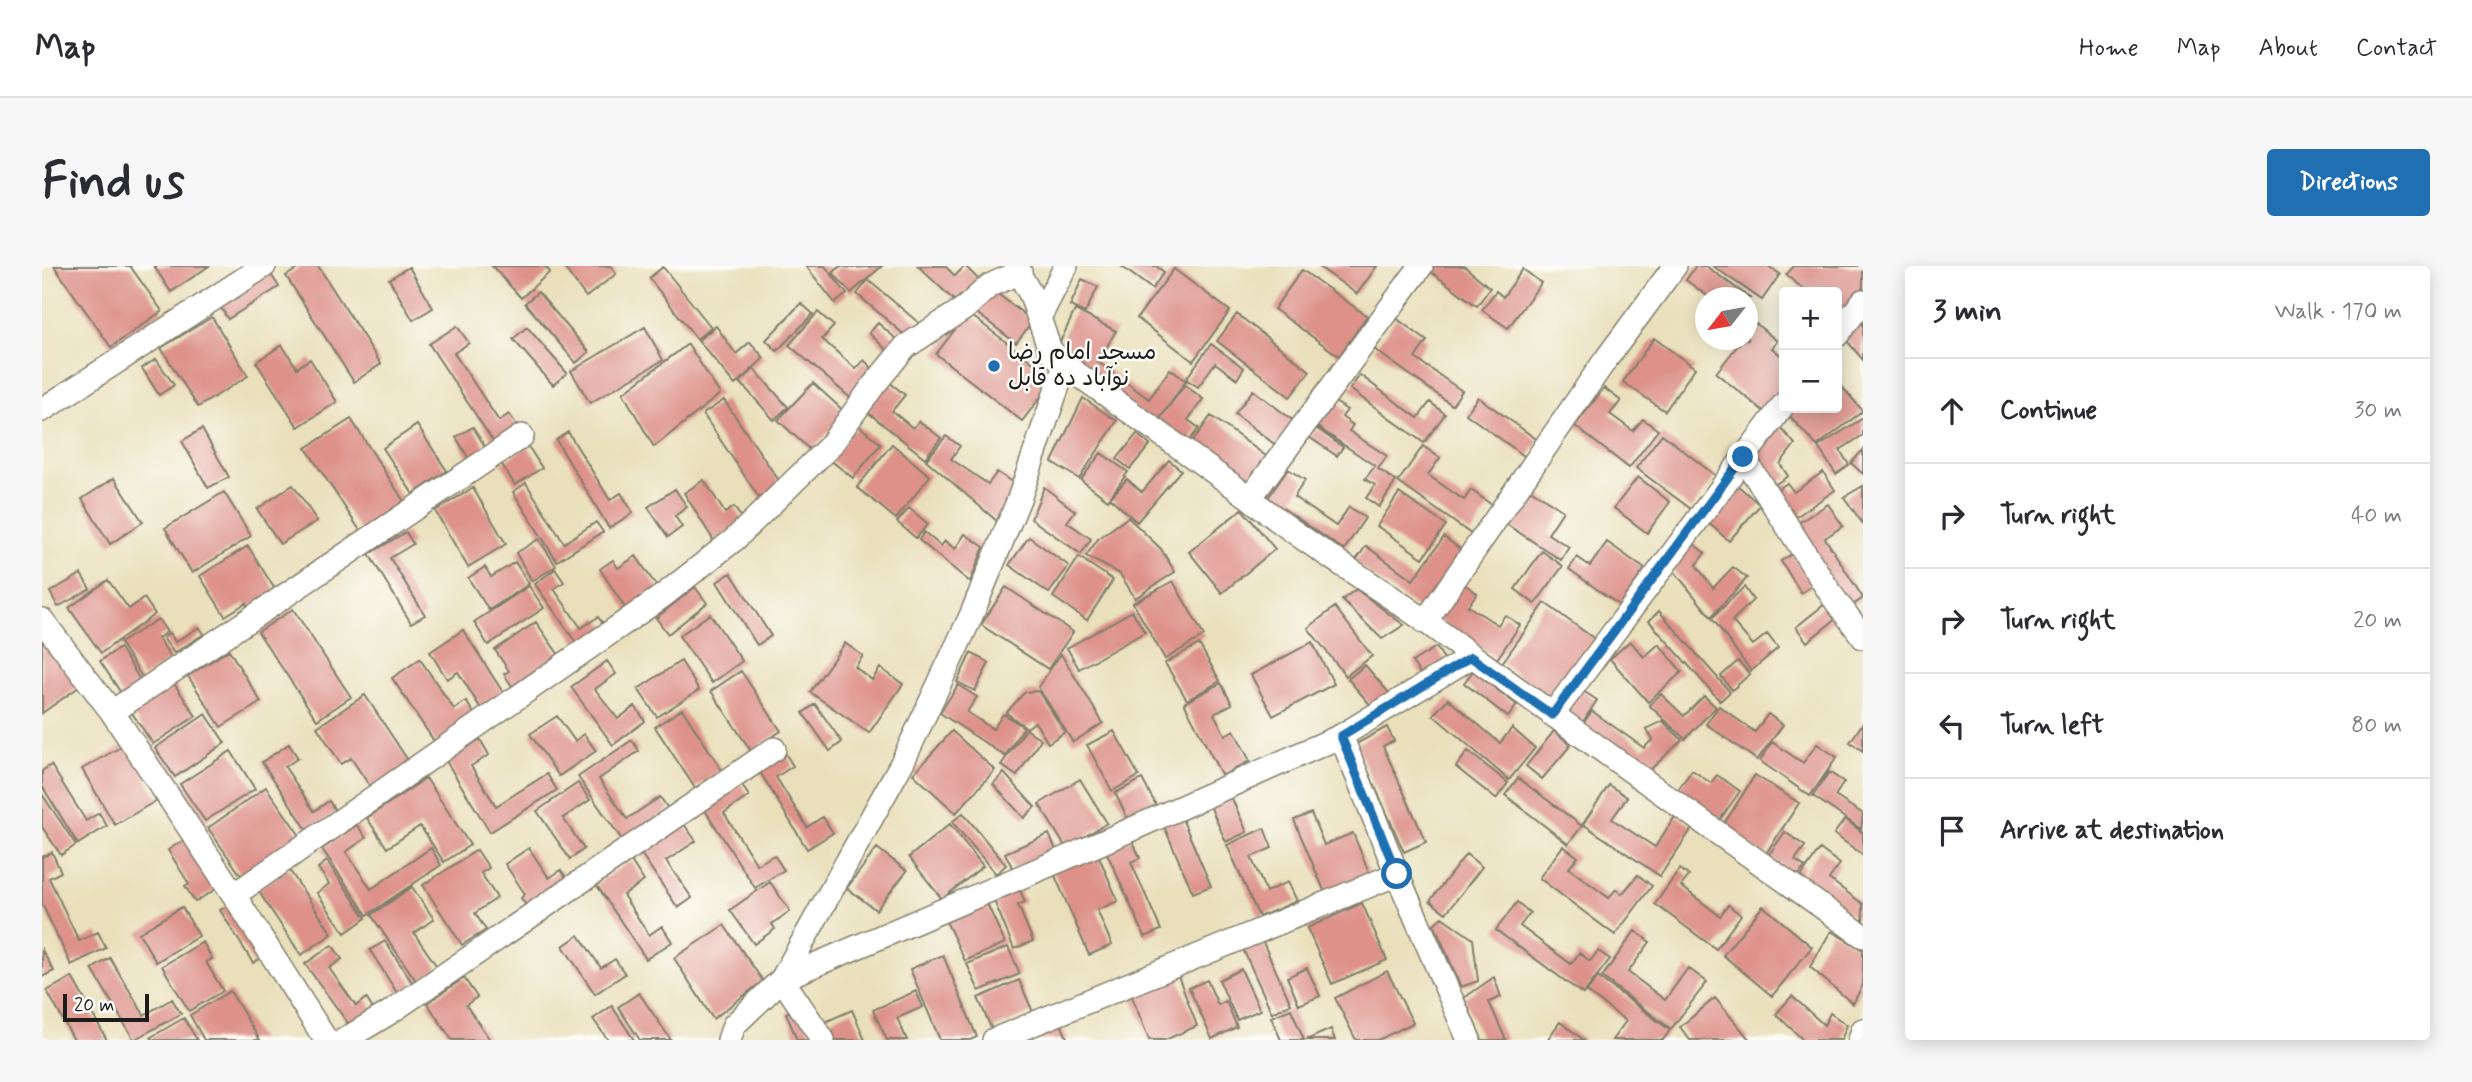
<!DOCTYPE html>
<meta charset="utf-8">
<style>
:root{--surface:#fff;--page:#f7f7f7;--text:#2b2b33;--muted:#7c7c81;--line:#e1e1e2;--accent:#1f6fb2}
body{margin:0;font-family:Mynerve,"Playpen Sans Arabic",sans-serif;background:var(--page);color:var(--text)}
.controls{position:absolute;right:21px;top:21px;display:grid;overflow:hidden;border-radius:7px;box-shadow:0 4px 18px #0003}
.controls button{width:63px;height:63px;display:grid;place-items:center;padding:0;border:0;border-bottom:2px solid var(--line);background:var(--surface);color:var(--text);font:35px sans-serif}
.compass{position:absolute;left:1653px;top:21px;width:63px;height:63px;border-radius:50%;background:var(--surface);box-shadow:0 4px 18px #0003;rotate:239deg}
.scale{position:absolute;left:21px;bottom:18px;width:86px;box-sizing:border-box;padding-left:7px;border:4px solid #1c1c1c;border-top:0;font-size:19px;line-height:24px;white-space:nowrap;color:#1c1c1c;-webkit-text-stroke:5px #fdfcf7;paint-order:stroke}
.stop{position:absolute;width:21px;height:21px;margin:-16px;border:5px solid #1f6fb2;border-radius:50%;background:#fff}
.stop.end{background:#1f6fb2;border-color:#fff;box-shadow:0 2px 7px #0008}
.list{margin:0;padding:0;list-style:none}
h2{display:flex;justify-content:space-between;align-items:center;height:91px;margin:0;padding:0 28px;font-size:30px}
h2 small{font-size:23px;font-weight:400;color:var(--muted)}
.list li{display:grid;grid-template-columns:46px 1fr auto;gap:21px;align-items:center;box-sizing:border-box;height:105px;padding:0 28px;border-top:2px solid var(--line)}
.list b{display:block;font-size:26px;white-space:nowrap}
.list em{font-size:23px;font-style:normal;color:var(--muted)}
.icon{flex:none;width:38px;height:38px;fill:none;stroke:currentColor;stroke-width:2;stroke-linecap:round;stroke-linejoin:round}
.map{position:relative;flex:none;width:1821px;height:774px;overflow:hidden;border-radius:7px}
header{display:flex;align-items:center;gap:42px;box-sizing:border-box;height:98px;padding:0 35px;background:var(--surface);border-bottom:2px solid var(--line)}
header strong{font-size:33px}
nav{display:flex;gap:38px;margin-inline-start:auto;font-size:24px}
.intro{display:flex;align-items:center;justify-content:space-between;box-sizing:border-box;height:168px;padding:0 42px}
h1{margin:0;font-size:49px}
.button{padding:18px 32px;border-radius:7px;background:var(--accent);color:#fff;font-size:24px;font-weight:700}
main{display:flex;gap:42px;padding:0 42px}
aside{flex:1;background:var(--surface);border-radius:7px;box-shadow:0 4px 18px #0003}
.map>svg:first-child{display:block}
.building{fill:#dd9189}
.lines{fill:none;stroke-linecap:round;stroke-linejoin:round}
.street-casing{stroke:#827e6c;stroke-width:26}
.street{stroke:#fff;stroke-width:23}
.route{stroke:#1f6fb2;stroke-width:9}
.poi-dot{fill:#1f6fb2;stroke:#fdfcf7;stroke-width:2.5}
.labels{text-anchor:middle;dominant-baseline:central;stroke-width:5;stroke-linejoin:round;paint-order:stroke}
.poi-label{font-size:23px;fill:#1c1c1c;stroke:#fdfcf7;text-anchor:start}
</style>
<header>
<strong>Map</strong>
<nav><a>Home</a><a>Map</a><a>About</a><a>Contact</a></nav>
</header>
<div class="intro"><h1>Find us</h1><a class="button">Directions</a></div>
<main>
<div class="map">
<svg width="1821" height="774" viewBox="0 0 1821 774">
<rect width="100%" height="100%" fill="#fdfcf7"/>
<filter id="ink" filterUnits="userSpaceOnUse"><feTurbulence type="fractalNoise" baseFrequency=".0143" numOctaves="2"/><feDisplacementMap in="SourceGraphic" scale="14" xChannelSelector="R" yChannelSelector="G"/><feConvolveMatrix kernelMatrix="1 2 1 2 8 2 1 2 1" color-interpolation-filters="sRGB"/></filter>
<filter id="wash" filterUnits="userSpaceOnUse"><feTurbulence type="fractalNoise" baseFrequency=".00686" numOctaves="4" result="noise"/><feDisplacementMap in="SourceGraphic" scale="28" xChannelSelector="R" yChannelSelector="G"/><feGaussianBlur stdDeviation="1.57" result="paint"/><feColorMatrix in="noise" values="0 0 0 0 0 0 0 0 0 0 0 0 0 0 0 0 0 1.4 0 .05"/><feComposite in="paint" operator="in"/></filter>
<g filter="url(#wash)">
<rect width="100%" height="100%" fill="#e9e0bb"/>
<g id="blocks">
<!-- building -->
<path class="building" d="M12,0H88L120,45L69,81Z
M112,0H167L129,26Z
M260,0H276L339,98L312,116L244,10Z
M450,0H503L508,6L479,32Z
M521,0H569L574,8L544,31Z
M764,0H783L805,28L793,37Z
M798,0L810,2L840,0L809,27L791,7Z
M876,0H903L913,10L923,0L940,17L918,40Z
M1079,0H1114L1122,6L1110,23Z
M1276,0H1335L1315,28Z
M1392,0H1422L1448,22L1435,40L1388,5Z
M1654,0H1664L1708,32H1668L1644,14Z
M1671,0H1726L1738,8L1720,34Z
M1752,0H1821V21L1795,53V26H1765L1744,9Z
M367,1L391,42L371,54L347,13Z
M621,1L669,61L655,73L607,12Z
M1132,3L1188,45L1151,95L1095,52Z
M1481,3L1499,17L1466,62L1440,44L1454,25L1461,31Z
M1260,4L1325,50L1297,90L1232,43Z
M227,5L237,21L186,53L176,37Z
M1040,13L1056,21L1043,47L1028,40Z
M826,14L877,57L865,71L815,28Z
M948,22L991,55L974,77L931,44Z
M496,26L547,86L534,97L483,37Z
M759,37L771,48L735,85L724,74Z
M1821,40V94L1799,68Z
M1033,44L1074,65L1056,96L1107,133L1128,103L1144,115L1117,154L1143,119L1161,133L1146,154L1157,162L1144,179L1014,85Z
M776,46L792,60L780,73L814,103L822,94L836,108L812,135L747,79Z
M926,47L1010,111L1007,120L980,155L894,88Z
M1195,48L1268,105L1248,131L1175,75Z
M170,51L206,110L156,141L119,82Z
M1354,52L1385,75L1373,92L1420,125L1410,139L1332,83Z
M836,57L859,77L849,88L827,67Z
M1713,57L1735,75L1730,82L1742,92V124L1724,147L1674,107L1700,74H1706V67Z
M415,60L427,77L412,87L457,155L467,148L477,162L453,178L387,78Z
M674,60L694,88L708,76L722,92L693,119L656,74Z
M485,61L525,107L511,119L471,73Z
M603,61L621,94L548,137L529,105Z
M1612,72L1653,102L1623,145L1581,116Z
M646,78L678,128L612,181L581,127Z
M1169,78L1202,102L1195,113L1173,97L1156,121L1144,113Z
M240,79L255,102L268,93L295,136L256,161L214,96Z
M114,93L132,119L117,129L100,102Z
M712,103L746,141L732,154L698,116Z
M1318,109L1376,152L1388,136L1403,148L1382,177L1308,123Z
M846,115L863,129L850,145L871,162L877,155L899,172L883,192L823,144Z
M1795,115L1821,145L1775,180L1742,144L1743,142H1795Z
M771,117L804,147L769,185L736,154Z
M1562,122L1579,135L1568,148L1591,165L1601,153L1616,164L1587,202L1533,160Z
M1211,124L1253,156L1235,180L1193,148Z
M1436,131L1497,175L1485,192L1424,148Z
M1041,132L1075,155L1037,213L1010,196Z
M682,134L742,222L720,236L661,148Z
M1292,135L1305,144L1300,151L1311,159L1307,165L1345,190L1336,203L1354,215L1337,241L1324,232L1333,219L1323,213L1333,200L1274,160Z
M1169,150L1228,193L1206,223L1147,180Z
M1821,152V169L1798,184L1807,199L1794,208L1776,181Z
M309,153L363,237L319,266L264,182Z
M375,159L405,205L371,228L341,182Z
M816,159L839,178L811,212L787,193Z
M1736,159L1753,178L1738,198L1746,210L1729,221L1709,188Z
M431,161L444,182L427,193L414,171Z
M1274,162L1301,181L1295,190L1267,171Z
M160,163L187,211L166,222L140,175Z
M526,166L568,234L579,227L591,247L567,262L514,174Z
M1095,168L1108,179L1088,203L1075,193Z
M1620,168L1674,210L1649,243L1594,202Z
M904,170L918,180L909,193L946,218L955,206L973,218L956,256L884,194Z
M850,178L888,210L854,253L815,221Z
M486,180L500,202L473,219L459,197Z
M1381,180L1398,192L1386,209L1422,234L1429,224L1450,239L1429,268L1356,216Z
M1821,184V208L1809,197Z
M1059,187L1086,206L1066,234L1039,214Z
M1127,194L1139,204L1095,256L1068,232L1085,213L1100,226Z
M1246,203L1263,214L1252,231L1294,260L1307,241L1323,252L1302,284L1226,232Z
M1781,206L1793,224L1751,253L1732,226L1745,217L1752,226Z
M1596,211L1628,236L1605,267L1572,242Z
M72,212L101,256L68,278L40,233Z
M662,214L683,247L692,241L702,256L672,275L642,227Z
M484,217L522,277L554,256L561,266L515,295L471,226Z
M1694,218L1718,239L1687,275L1663,254Z
M251,219L275,255L238,278L215,243Z
M1484,220L1521,245L1506,268L1527,281L1519,294L1461,256Z
M1821,220V258L1802,231Z
M1002,221L1033,245L1025,256L1049,273L1039,288L989,253Z
M431,222L464,278L426,301L393,245Z
M633,223L645,241L633,250L640,261L626,271L606,241Z
M182,226L209,270L150,307L123,262Z
M1357,227L1404,259L1381,292L1335,260Z
M1786,238L1801,260L1783,272L1821,332L1807,342L1753,259Z
M867,242L886,258L874,272L855,256Z
M1200,243L1233,283L1180,327L1147,286Z
M1086,251L1119,283L1133,306L1093,332L1078,308L1044,290L1056,273Z
M364,266L371,278L348,292L383,349L369,357L327,288Z
M882,266L899,280L903,275L913,283L923,268L942,281L928,316L877,274Z
M987,271L1027,300L1007,327L967,299Z
M1402,271L1422,286L1379,345L1312,297L1324,280L1371,314Z
M497,273L514,300L490,315L474,287Z
M1647,274L1663,287L1654,299L1671,322L1691,301L1705,312L1669,351L1628,300Z
M1565,276L1603,303L1577,339L1527,303L1535,291L1548,300Z
M206,280L234,325L206,342L204,337L183,350L158,310Z
M1500,285L1521,300L1493,338L1473,323Z
M1750,288L1770,320L1759,327L1739,295Z
M594,290L619,327L587,348L558,303L571,294L576,302Z
M1037,291L1071,314L1045,354L1011,331Z
M473,296L487,318L447,344L426,312L443,301L449,311Z
M513,303L522,316L512,323L539,362L556,351L565,362L538,382L493,318Z
M689,307L729,370L715,379L675,316Z
M39,308L48,323L16,341L8,326Z
M66,314L87,343L102,332L113,348L59,387L27,342Z
M1416,314L1435,327L1426,340L1456,359L1463,349L1478,359L1455,393L1392,351Z
M1131,315L1162,370L1123,393L1091,337Z
M487,320L502,342L446,379L432,356Z
M653,321L665,337L626,368L614,352Z
M964,321L1031,366L1006,403L939,359Z
M1702,321L1711,334L1690,355L1711,379L1725,368L1736,382L1709,405L1670,352Z
M1314,323L1362,359L1340,373L1300,334Z
M1503,337L1554,374L1511,434L1460,397Z
M1783,338L1795,352L1765,376L1754,361Z
M1293,341L1330,390L1304,410L1266,362Z
M251,343L309,431L275,454L216,366Z
M1090,345L1103,366L1037,403L1025,382Z
M1617,345L1688,426L1678,435L1607,355Z
M668,348L700,395L670,417L637,370Z
M116,353L125,366L116,372L130,393L101,412L78,377Z
M494,356L521,395L474,426L462,408L467,405L453,384Z
M157,361L162,368L132,387L121,372L128,367L133,376Z
M421,364L464,431L441,446L416,406L405,413L388,386Z
M4,374L37,421L0,447V376Z
M1588,375L1602,391L1617,378L1640,406L1606,436L1568,393Z
M1270,376L1292,418L1231,450L1209,409Z
M803,377L821,390L813,401L830,414L838,402L861,418L827,467L768,426Z
M1157,378L1178,415L1145,434L1123,397Z
M1394,381L1405,397L1382,413L1370,396Z
M78,382L102,420L83,433L58,395Z
M187,384L219,436L179,461L146,410Z
M929,387L947,397L933,425L915,416Z
M1019,388L1061,457L1031,476L996,421Z
M378,393L412,443L424,435L436,454L396,481L350,412Z
M565,395L574,408L553,423L576,453L593,440L603,455L571,479L529,421Z
M639,395L657,424L615,451L596,423Z
M1696,395L1708,408L1690,424L1679,410Z
M1323,399L1348,428L1331,442L1306,413Z
M699,405L739,465L709,485L669,425Z
M1431,405L1475,439L1466,451L1422,417Z
M131,416L154,450L111,478L88,444Z
M1179,417L1190,438L1172,448L1183,469L1192,464L1208,495L1180,510L1142,437Z
M916,419L935,431L925,446L951,463L961,448L982,461L963,490L898,447Z
M1535,421L1555,434L1539,459L1519,445Z
M996,425L1023,466L1006,477L993,456L985,462L964,447L983,426Z
M1619,428L1642,450L1662,430L1674,441L1643,473L1607,439Z
M323,429L369,499L331,525L309,492L299,498L275,461Z
M1406,433L1458,477L1470,462L1493,482L1467,514L1391,449Z
M773,438L800,476L788,485L761,447Z
M1677,440L1713,466L1726,448L1741,459L1715,494L1664,458Z
M640,443L680,504L653,522L613,461Z
M1550,445L1602,482L1611,473L1604,463L1621,455L1640,474L1606,506L1540,459Z
M164,448L183,477L133,511L113,482Z
M515,450L533,475L542,468L554,485L517,510L488,468Z
M1821,457V485L1808,476Z
M1345,461L1352,475L1341,480L1384,576L1362,586L1314,478Z
M984,463L999,473L975,510L959,499Z
M910,465L953,504L914,547L871,508Z
M1072,465L1097,510L1070,525L1045,479Z
M1512,465L1529,479L1500,513L1484,500Z
M438,473L447,489L429,500L454,540L505,508L515,524L448,566L404,495Z
M590,474L597,485L557,513L585,553L618,531L627,544L581,575L536,511Z
M1730,476L1761,497L1775,478L1795,491L1768,530L1718,495Z
M84,478L117,533L73,559L40,503Z
M247,478L256,492L243,501L272,545L287,535L294,546L266,565L220,496Z
M189,485L213,523L163,555L138,518Z
M742,485L751,500L734,511L765,561L781,551L791,567L765,583L715,501Z
M1426,485L1466,517L1454,533L1414,501Z
M9,499L44,555L57,547L65,560L36,578L0,520V505Z
M1650,504L1669,517L1675,509L1698,525L1677,555L1635,525Z
M1787,506L1802,516L1793,530L1821,548L1819,563L1771,530Z
M962,507L993,541L982,552L951,518Z
M1713,509L1757,537L1723,589L1680,561Z
M384,512L428,579L402,596L378,560L345,582L325,552Z
M1476,512L1540,560L1526,578L1463,529Z
M1038,513L1065,557L1024,582L997,538Z
M1100,513L1115,541L1087,555L1073,527Z
M536,517L548,534L521,552L542,583L528,593L495,545Z
M699,518L707,530L682,547L715,599L732,589L742,604L713,622L661,541Z
M1567,519L1585,531L1570,553L1613,581L1634,549L1651,561L1618,610L1541,558Z
M224,521L261,574L203,615L166,562Z
M1186,524L1205,566L1184,576L1165,533Z
M0,528L34,579L19,589L0,561Z
M921,547L964,599L954,608L910,556Z
M1269,547L1282,579L1311,567L1328,609L1283,627L1252,554Z
M1139,550L1169,620L1151,627L1121,558Z
M1803,553L1821,567V589L1792,568Z
M641,557L654,575L624,595L650,632L636,642L598,586Z
M908,558L941,600L900,633L867,591Z
M315,559L324,572L304,586L329,623L389,582L399,599L325,649L280,583Z
M1222,562L1230,582L1209,591L1224,626L1246,616L1255,635L1217,651L1185,579Z
M1743,566L1763,580L1753,594L1763,601L1755,611L1726,590Z
M1007,568L1014,584L971,603L963,587Z
M148,570L179,620L153,636L143,620L147,618L126,584Z
M1090,573L1098,592L1089,596L1119,664L1103,671L1064,585Z
M1521,580L1536,591L1527,602L1567,632L1574,623L1580,628L1596,609L1610,620L1573,669L1497,612Z
M487,582L507,612L519,604L527,616L487,643L479,632L483,628L463,598Z
M835,582L865,605L834,644L805,622Z
M1778,583L1798,598L1787,613L1821,638V657L1758,612Z
M435,584L447,602L439,607L455,632L433,647L444,664L420,679L381,619Z
M10,586L19,606L7,612L37,675L56,666L64,682L29,699L0,638V591Z
M1055,586L1076,635L1055,644L1070,679L1047,689L1011,605Z
M1424,588L1440,601L1404,647L1388,635Z
M285,595L324,652L303,667L275,627L287,618L276,602Z
M589,595L602,615L581,629L607,669L620,660L630,676L604,693L554,618Z
M246,602L290,668L259,689L215,623Z
M1638,603L1647,610L1639,620L1678,650L1686,639L1699,649L1674,683L1613,638Z
M728,616L748,645L730,658L733,663L712,678L688,644Z
M370,621L392,653L372,667L396,702L375,716L329,649Z
M977,622L983,636L976,639L991,675L972,683L951,632Z
M944,635L963,677L923,695L903,653Z
M192,636L225,688L211,697L178,644Z
M1475,636L1488,647L1478,660L1529,698L1537,687L1548,695L1556,685L1568,693L1541,728L1454,664Z
M1320,637L1345,694L1290,718L1265,662Z
M1721,640L1770,681L1730,730L1681,689Z
M140,641L157,670L114,696L97,667Z
M1400,651L1431,673L1436,715L1419,721L1392,658Z
M682,659L721,715L671,753L632,692Z
M1593,665L1608,676L1586,706L1623,734L1646,702L1665,716L1629,763L1560,711Z
M1789,665L1821,684V718L1811,738L1768,701Z
M537,669L559,702L573,693L583,708L553,728L521,680Z
M1219,672L1249,738L1230,747L1200,681Z
M343,675L373,721L357,730L328,684Z
M161,676L170,693L164,696L181,725L147,745L120,700Z
M290,679L300,693L287,702L314,740L324,732L331,743L308,760L263,698Z
M966,681L978,708L937,725L925,698Z
M0,684L12,705L0,711Z
M901,689L935,771L928,774H898L868,703Z
M68,692L102,749L130,733L139,748L92,774L50,703Z
M1265,702L1278,730L1257,739L1245,711Z
M1199,703L1218,744L1195,754L1177,714Z
M1345,705L1371,757L1336,774H1314L1293,732Z
M1136,710L1155,760L1123,774H1107L1089,728Z
M30,711L65,774H32L5,725Z
M1452,711L1459,731L1447,736L1464,774H1440L1422,732Z
M1556,711L1628,764L1621,774H1570L1584,755L1545,726Z
M422,712L435,731L424,739L448,774H410L385,737Z
M977,714L991,746L950,764L936,732Z
M1165,714L1176,739L1184,735L1195,761L1170,773L1147,722Z
M188,725L218,774H162L148,749Z
M874,725L881,741L855,752L865,774H845L831,744Z
M597,727L629,774H598L576,741Z
M1750,730L1782,759L1788,747L1805,759L1799,774H1761L1734,748Z
M1673,732L1708,774H1648L1638,761Z
M570,740L592,774H566L551,753Z
M757,742L771,774H755L744,747Z
M1249,743L1262,774H1239L1229,751Z
M810,744L823,774H791L783,756Z
M142,752L155,774H111L109,771Z
M1518,756L1542,774H1505Z
M1019,758L1026,774H983Z
M1289,763L1293,774H1264Z"/>
</g>
</g>
<g filter="url(#ink)">
<use href="#blocks" fill-opacity="0" stroke="#827e6c" stroke-width="2"/>
<g class="lines">
<!-- street casing -->
<g class="street-casing">
<path id="street" d="M973,0L989,29L1008,84L1023,99L1208,232C1264,279 1327,314 1386,357C1529,464 1675,566 1821,670
M997,52L1024,0
M1795,69L1821,35
M0,144L222,0
M1701,191L1791,331L1821,371
M1208,232L1379,0
M0,354L70,446L192,629L284,774
M1383,356L1562,96L1633,0
M70,446L480,170
M1510,449L1742,138
M1299,470L1355,608L1427,774
M192,629L622,329L693,273L788,180L831,120L863,81L923,42L947,20L978,6
M302,774L347,747L732,483
M687,774L692,759L740,713L860,497L929,350L977,233L1023,99
M781,774L740,713L1061,576L1299,470L1429,391
M952,774L1355,608
M1818,774L1821,764"/>
</g>
<!-- street -->
<use href="#street" class="street"/>
</g>
</g>
<g class="lines" filter="url(#ink)">
<!-- route -->
<path class="route" d="M1355,608L1299,470L1429,391L1510,449L1701,191"/>
</g>
<!-- markers -->
<circle class="poi-dot" cx="952" cy="100" r="7"/>
<g class="labels">
<!-- poi labels -->
<g class="poi-label">
<text x="966" y="87">مسجد امام رضا<tspan x="966" dy="26">نوآباد ده قابل</tspan></text>
</g>
</g>
</svg>
<div class="controls">
<button>+</button>
<button>−</button>
</div>
<svg class="compass" viewBox="-18 -18 36 36"><path d="M0-13l5 13h-10z" fill="#e53935"/><path d="M0 13l5-13h-10z" fill="#7c7c81"/></svg>
<div class="scale">20 m</div>
<div class="stop" style="left:1355px;top:608px"></div>
<div class="stop end" style="left:1701px;top:191px"></div>
</div>
<aside>
<h2>3 min<small>Walk · 170 m</small></h2>
<ul class="list">
<li><svg class="icon" aria-label="ahead" viewBox="0 0 24 24"><path d="M12 20V5M6 11l6-6 6 6"/></svg><div><b>Continue</b></div><em>30 m</em></li>
<li><svg class="icon" aria-label="right" viewBox="0 0 24 24"><path d="M7 20v-9h11M14 6l5 5-5 5"/></svg><div><b>Turn right</b></div><em>40 m</em></li>
<li><svg class="icon" aria-label="right" viewBox="0 0 24 24"><path d="M7 20v-9h11M14 6l5 5-5 5"/></svg><div><b>Turn right</b></div><em>20 m</em></li>
<li><svg class="icon" aria-label="left" viewBox="0 0 24 24"><path d="M17 20v-9H6M10 6l-5 5 5 5"/></svg><div><b>Turn left</b></div><em>80 m</em></li>
<li><svg class="icon" aria-label="arrive" viewBox="0 0 24 24"><path d="M6 21V4h12l-3 4 3 4H6"/></svg><div><b>Arrive at destination</b></div></li>
</ul>
</aside>
</main>
